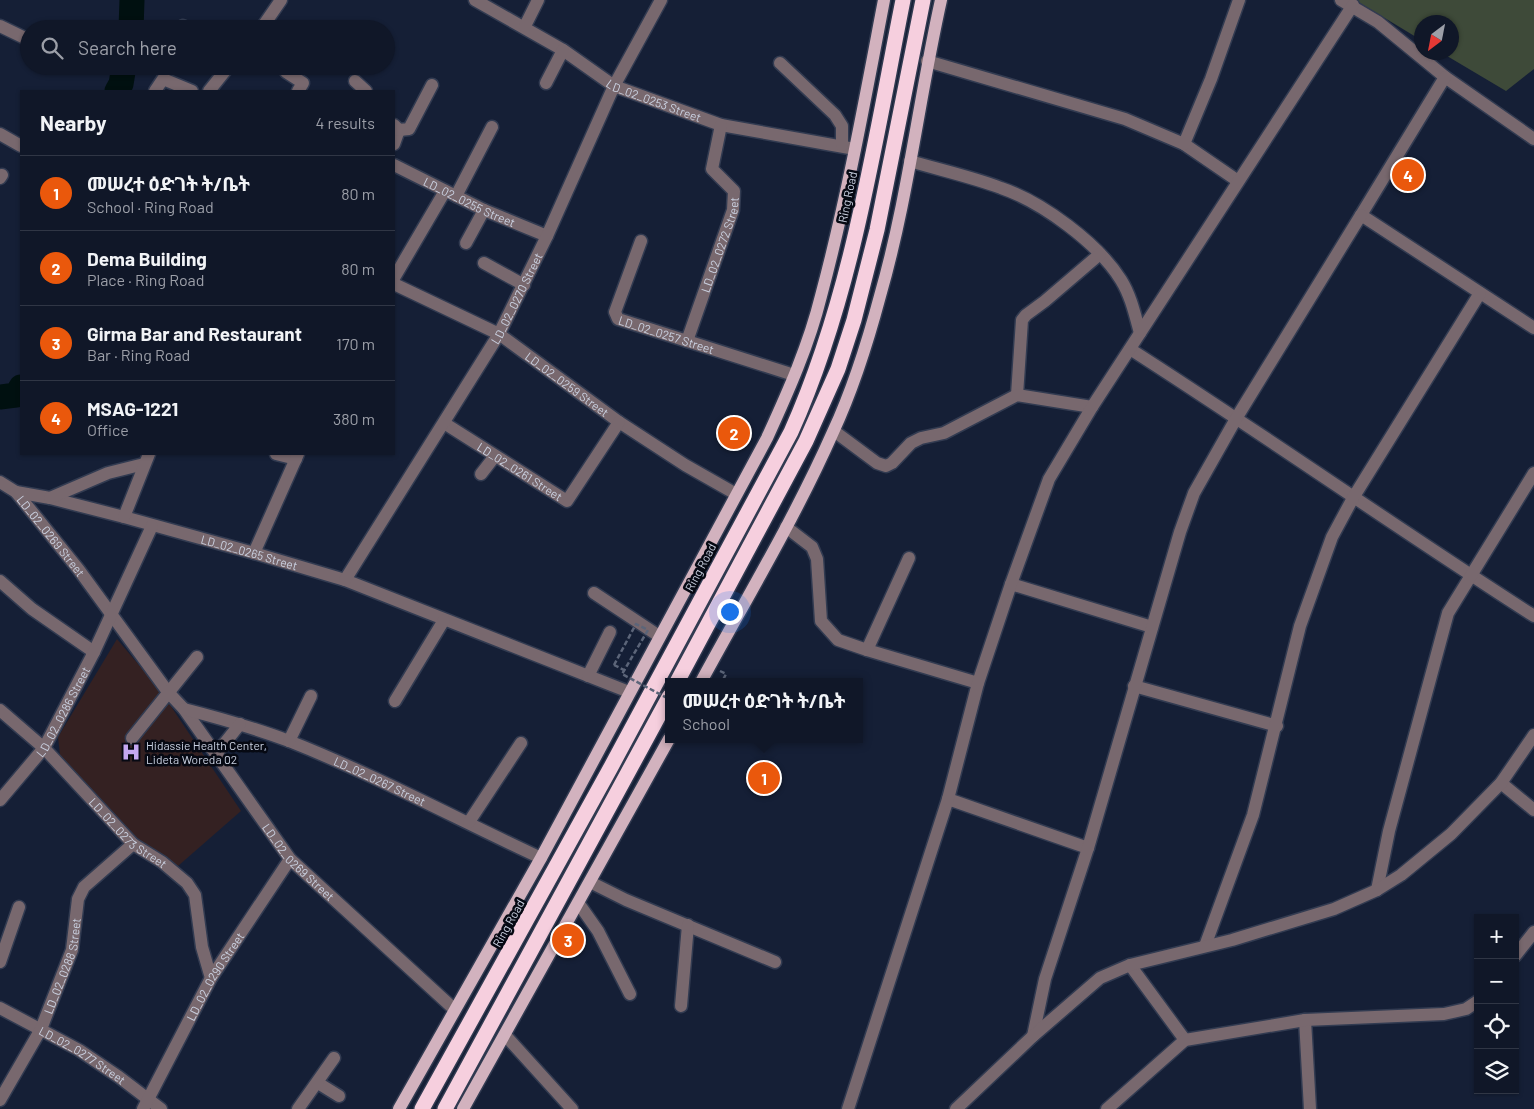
<!DOCTYPE html>
<meta charset="utf-8">
<style>
:root{--surface:#101728;--page:#192030;--text:#f1f3f6;--muted:#9c9fa8;--line:#303645;--accent:#ea580c}
body{margin:0;font-family:Barlow,"Noto Sans Ethiopic",sans-serif;background:var(--page);color:var(--text)}
.controls{position:absolute;right:15px;bottom:15px;display:grid;overflow:hidden;border-radius:0px;box-shadow:0 1px 4px #0004}
.controls button{width:45px;height:45px;display:grid;place-items:center;padding:0;border:0;border-bottom:1px solid var(--line);background:var(--surface);color:var(--text);font:25px sans-serif}
.compass{position:absolute;left:1414px;top:15px;width:45px;height:45px;border-radius:50%;background:var(--surface);box-shadow:0 1px 4px #0004;rotate:212deg}
.you{position:absolute;left:729px;top:611px;width:18px;height:18px;margin:-12px;border:4px solid #fff;border-radius:50%;background:#1a73e8;box-shadow:0 0 0 8px #1a73e833}
.badge{display:grid;place-items:center;width:32px;height:32px;border-radius:50%;background:var(--accent);color:#fff;font-size:16px;font-weight:700}
.pin{position:absolute;translate:-50% -50%;border:2px solid #fff;box-shadow:0 1px 5px #0006}
.popup{position:absolute;left:665px;top:678px;width:198px;height:65px;box-sizing:border-box;display:grid;place-content:center;border-radius:0px;background:var(--surface);filter:drop-shadow(0 1px 4px #0005);font-size:16px;white-space:nowrap;color:var(--muted)}
.popup b{font-size:19px;color:var(--text)}
.popup::after{content:'';position:absolute;left:50%;top:100%;margin-left:-10px;border:10px solid transparent;border-top-color:var(--surface)}
.list{margin:0;padding:0;list-style:none}
h2{display:flex;justify-content:space-between;align-items:center;height:65px;margin:0;padding:0 20px;font-size:21px}
h2 small{font-size:16px;font-weight:400;color:var(--muted)}
.list li{display:grid;grid-template-columns:32px 1fr auto;gap:15px;align-items:center;box-sizing:border-box;height:75px;padding:0 20px;border-top:1px solid var(--line)}
.list b{display:block;font-size:19px;white-space:nowrap}
.list p{margin:0;font-size:16px;white-space:nowrap;color:var(--muted)}
.list em{font-size:16px;font-style:normal;color:var(--muted)}
.icon{flex:none;width:28px;height:28px;fill:none;stroke:currentColor;stroke-width:2;stroke-linecap:round;stroke-linejoin:round}
.map{position:relative;flex:none;width:1534px;height:1109px;overflow:hidden}
.search{position:absolute;background:var(--surface);box-shadow:0 1px 4px #0004;left:20px;top:20px;width:375px;height:55px;display:flex;align-items:center;gap:12px;box-sizing:border-box;padding:0 18px;border-radius:28px;color:var(--muted);font-size:19px}
.panel{position:absolute;background:var(--surface);box-shadow:0 1px 4px #0004;left:20px;top:90px;width:375px;height:365px;border-radius:0px}
.map>svg:first-child{display:block}
.medical{fill:#342122}
.green{fill:#3e4a39}
.lines{fill:none;stroke-linecap:round;stroke-linejoin:round}
.river{stroke:#001010;stroke-width:25}
.minor-casing{stroke:#323b51;stroke-width:15}
.major-casing{stroke:#323b51;stroke-width:15}
.highway-casing{stroke:#323b51;stroke-width:18}
.path{stroke:#5c6579;stroke-width:2.5;stroke-dasharray:5 2.5;stroke-linecap:butt}
.minor{stroke:#78686e;stroke-width:12}
.major{stroke:#d2b2be;stroke-width:12}
.highway{stroke:#f6cfde;stroke-width:15}
.path-bridge{stroke:#5c6579;stroke-width:2.5;stroke-dasharray:5 2.5;stroke-linecap:butt}
.labels{text-anchor:middle;dominant-baseline:central;stroke-width:5;stroke-linejoin:round;paint-order:stroke}
.street-label{font-size:12px;fill:#cad1e1;stroke:#060913}
.poi-label{font-size:12px;fill:#cad1e1;stroke:#060913;text-anchor:start}
</style>
<div class="map">
<svg width="1534" height="1109" viewBox="0 0 1534 1109">
<rect width="100%" height="100%" fill="#151f36"/>
<!-- medical -->
<path class="medical" d="M117,639L160,690L241,811L178,866L162,862L141,849L60,755L58,737Z"/>
<!-- green -->
<path class="green" d="M1355,0H1534V69L1506,91L1442,53L1452,52V22H1422L1421,40Z"/>
<g class="lines">
<!-- river -->
<path class="river" d="M131,29L132,0
M117,91L121,84L124,66
M0,397L16,395L21,387"/>
<!-- minor casing -->
<g class="minor-casing">
<g id="minor">
<path id="s1" d="M475,0L563,50L614,86L721,125L855,149"/>
<path d="M1341,0L1378,22L1445,77L1534,139"/>
<path d="M0,26L29,40"/>
<path d="M183,26L187,29"/>
<path d="M525,26L538,0"/>
<path d="M261,29L281,0"/>
<path d="M927,61L1125,119L1184,144L1238,181"/>
<path d="M780,63L835,115L842,126V145"/>
<path d="M286,72L303,83L298,91"/>
<path d="M1445,77L1361,215L1534,328"/>
<path d="M355,81L366,91"/>
<path d="M546,83L563,50"/>
<path d="M155,91L163,79L192,91"/>
<path d="M209,91L229,66"/>
<path d="M394,125L399,130L394,144"/>
<path d="M399,130L409,129L432,85"/>
<path d="M0,134L21,146"/>
<path d="M1184,144L1211,79L1239,0"/>
<path d="M910,161C940,170 972,177 1001,188C1042,202 1098,243 1121,280C1131,296 1135,315 1140,333"/>
<path id="s2" d="M394,165L484,210L547,236"/>
<path d="M0,178L2,175"/>
<path d="M456,196L492,127"/>
<path id="s3" d="M641,241L615,312L618,319L794,375"/>
<path d="M466,243L484,210"/>
<path d="M484,263L524,285"/>
<path d="M394,278L445,191"/>
<path id="s4" d="M394,284L499,334L619,422L685,465L736,494"/>
<path id="s5" d="M687,341L733,210L734,191L712,169L721,125"/>
<path d="M1130,349C1266,436 1398,529 1534,616"/>
<path d="M1017,395L1022,320L1026,315L1045,301L1100,254"/>
<path id="s6" d="M444,423L567,501L619,422"/>
<path d="M834,431L877,463L886,466L892,463L911,443L921,438L944,433L1017,395L1092,407"/>
<path d="M276,454L296,459"/>
<path d="M481,474L495,456"/>
<path id="s7" d="M0,482L16,492L79,570L168,692L184,709L290,859L454,1009"/>
<path id="s8" d="M16,492L50,498L124,517L254,553L345,580L629,692"/>
<path d="M50,498L108,473L144,464"/>
<path d="M124,517L149,454"/>
<path d="M786,527L812,547L817,559L821,621L838,640L867,650L978,683"/>
<path d="M254,553L298,454"/>
<path id="s9" d="M345,580L499,334L547,236L614,86L661,0"/>
<path d="M0,581L32,609L94,652"/>
<path d="M1011,584L1152,627"/>
<path d="M594,593L659,636"/>
<path d="M867,650L909,558"/>
<path d="M588,676L610,632"/>
<path d="M1134,686L1277,726"/>
<path d="M395,701L444,620"/>
<path id="s10" d="M184,709C219,718 255,728 289,741C375,775 457,819 541,858"/>
<path id="s11" d="M0,710L44,748L133,844L162,862L187,883L195,895L202,947L211,978"/>
<path d="M132,738L197,657"/>
<path d="M289,741L311,696"/>
<path d="M216,754L240,724"/>
<path d="M1501,783L1534,810"/>
<path d="M948,799L1088,848"/>
<path id="s12" d="M0,800L44,748L94,652L152,526"/>
<path d="M469,822L521,743"/>
<path d="M590,882L626,900L775,962"/>
<path d="M1377,890L1389,831L1448,613L1534,473"/>
<path d="M579,904L598,931L630,994"/>
<path d="M1205,946L1253,815L1300,626L1332,537L1353,498L1480,293"/>
<path d="M1515,956L1534,932"/>
<path d="M0,962L19,907"/>
<path d="M1130,965L1185,1040"/>
<path d="M681,1006L688,925"/>
<path id="s13" d="M0,1008L79,1050L119,1077L161,1109"/>
<path d="M1305,1020L1310,1109"/>
<path d="M505,1035L572,1109"/>
<path d="M1033,1036L1045,979L1088,848L1180,532L1194,493L1237,417L1361,215"/>
<path d="M318,1083L339,1096"/>
<path id="s14" d="M0,1100L41,1029L72,950L78,899L84,887L133,844"/>
<path id="s15" d="M143,1109L211,978L290,859"/>
<path d="M298,1109L334,1058"/>
<path d="M848,1109L948,799L978,683L1011,584L1049,479L1092,407L1353,5"/>
<path d="M956,1109L1033,1036L1100,978L1130,965L1232,940L1334,909L1377,890L1401,875L1451,834L1501,783L1534,735"/>
<path d="M1107,1109L1185,1040L1305,1020L1444,1014L1466,1009L1478,1001"/>
</g>
</g>
<!-- major casing -->
<g class="major-casing">
<path id="major" d="M701,682C746,599 795,518 833,432C853,389 868,341 880,296C908,199 919,98 941,0
M399,1109L541,858L767,438C788,392 809,345 821,296C847,199 865,99 884,0
M463,1109L669,739"/>
</g>
<!-- highway casing -->
<g class="highway-casing">
<path id="highway" d="M677,682L806,441L838,369L854,320L877,230L923,0
M422,1109L611,767L791,432C852,296 874,145 903,0
M445,1109L669,697"/>
</g>
<!-- path -->
<path class="path" d="M614,665L626,671
M720,671L726,674L722,682"/>
<!-- minor -->
<use href="#minor" class="minor"/>
<!-- major -->
<use href="#major" class="major"/>
<!-- highway -->
<use href="#highway" class="highway"/>
<!-- path-bridge -->
<path class="path-bridge" d="M614,665L636,624L648,630L622,674L669,699"/>
</g>
<!-- icons -->
<defs>
<g id="hospital-bare" transform="scale(1.5)"><path d="M-5-5h3v3.5h4V-5h3V5h-3V1.5h-4V5h-3Z" fill="#c4a7f1" stroke="#060913" stroke-width="2.5" paint-order="stroke"/></g>
</defs>
<g fill-rule="evenodd">
<use href="#hospital-bare" x="131" y="752"/>
</g>
<g class="labels">
<!-- street labels -->
<g class="street-label">
<text stroke="none"><textPath href="#s1" startOffset="206">LD_02_0253 Street</textPath></text>
<text transform="translate(847 197) rotate(-78)">Ring Road</text>
<text stroke="none"><textPath href="#s2" startOffset="84">LD_02_0255 Street</textPath></text>
<text stroke="none"><textPath href="#s5" startOffset="102">LD_02_0272 Street</textPath></text>
<text stroke="none"><textPath href="#s9" startOffset="330">LD_02_0270 Street</textPath></text>
<text stroke="none"><textPath href="#s3" startOffset="134">LD_02_0257 Street</textPath></text>
<text stroke="none"><textPath href="#s4" startOffset="201">LD_02_0259 Street</textPath></text>
<text stroke="none"><textPath href="#s6" startOffset="90">LD_02_0261 Street</textPath></text>
<text stroke="none"><textPath href="#s7" startOffset="75">LD_02_0269 Street</textPath></text>
<text stroke="none"><textPath href="#s8" startOffset="241">LD_02_0265 Street</textPath></text>
<text transform="translate(700 567) rotate(-62)">Ring Road</text>
<text stroke="none"><textPath href="#s12" startOffset="109">LD_02_0286 Street</textPath></text>
<text stroke="none"><textPath href="#s10" startOffset="209">LD_02_0267 Street</textPath></text>
<text stroke="none"><textPath href="#s11" startOffset="178">LD_02_0273 Street</textPath></text>
<text stroke="none"><textPath href="#s7" startOffset="485">LD_02_0269 Street</textPath></text>
<text transform="translate(508 923) rotate(-61)">Ring Road</text>
<text stroke="none"><textPath href="#s14" startOffset="149">LD_02_0288 Street</textPath></text>
<text stroke="none"><textPath href="#s15" startOffset="151">LD_02_0290 Street</textPath></text>
<text stroke="none"><textPath href="#s13" startOffset="95">LD_02_0277 Street</textPath></text>
</g>
<!-- poi labels -->
<g class="poi-label">
<text x="146" y="745">Hidassie Health Center,<tspan x="146" dy="14">Lideta Woreda 02</tspan></text>
</g>
</g>
</svg>
<div class="controls">
<button>+</button>
<button>−</button>
<button><svg class="icon" aria-label="locate" viewBox="0 0 24 24"><circle cx="12" cy="12" r="6"/><path d="M12 2v4M12 18v4M2 12h4M18 12h4"/></svg></button>
<button><svg class="icon" aria-label="layers" viewBox="0 0 24 24"><path d="M12 4l9 5-9 5-9-5zM3 14l9 5 9-5"/></svg></button>
</div>
<svg class="compass" viewBox="-18 -18 36 36"><path d="M0-13l5 13h-10z" fill="#e53935"/><path d="M0 13l5-13h-10z" fill="#9c9fa8"/></svg>
<div class="you"></div>
<div class="pin badge" style="left:764px;top:778px">1</div>
<div class="popup"><b>መሠረተ ዕድገት ት/ቤት</b>School</div>
<div class="pin badge" style="left:734px;top:433px">2</div>
<div class="pin badge" style="left:568px;top:940px">3</div>
<div class="pin badge" style="left:1408px;top:175px">4</div>
<div class="search"><svg class="icon" aria-label="search" viewBox="0 0 24 24"><circle cx="10" cy="10" r="6"/><path d="M15 15l6 6"/></svg>Search here</div>
<section class="panel">
<h2>Nearby<small>4 results</small></h2>
<ul class="list">
<li><span class="badge">1</span><div><b>መሠረተ ዕድገት ት/ቤት</b><p>School · Ring Road</p></div><em>80 m</em></li>
<li><span class="badge">2</span><div><b>Dema Building</b><p>Place · Ring Road</p></div><em>80 m</em></li>
<li><span class="badge">3</span><div><b>Girma Bar and Restaurant</b><p>Bar · Ring Road</p></div><em>170 m</em></li>
<li><span class="badge">4</span><div><b>MSAG-1221</b><p>Office</p></div><em>380 m</em></li>
</ul>
</section>
</div>
